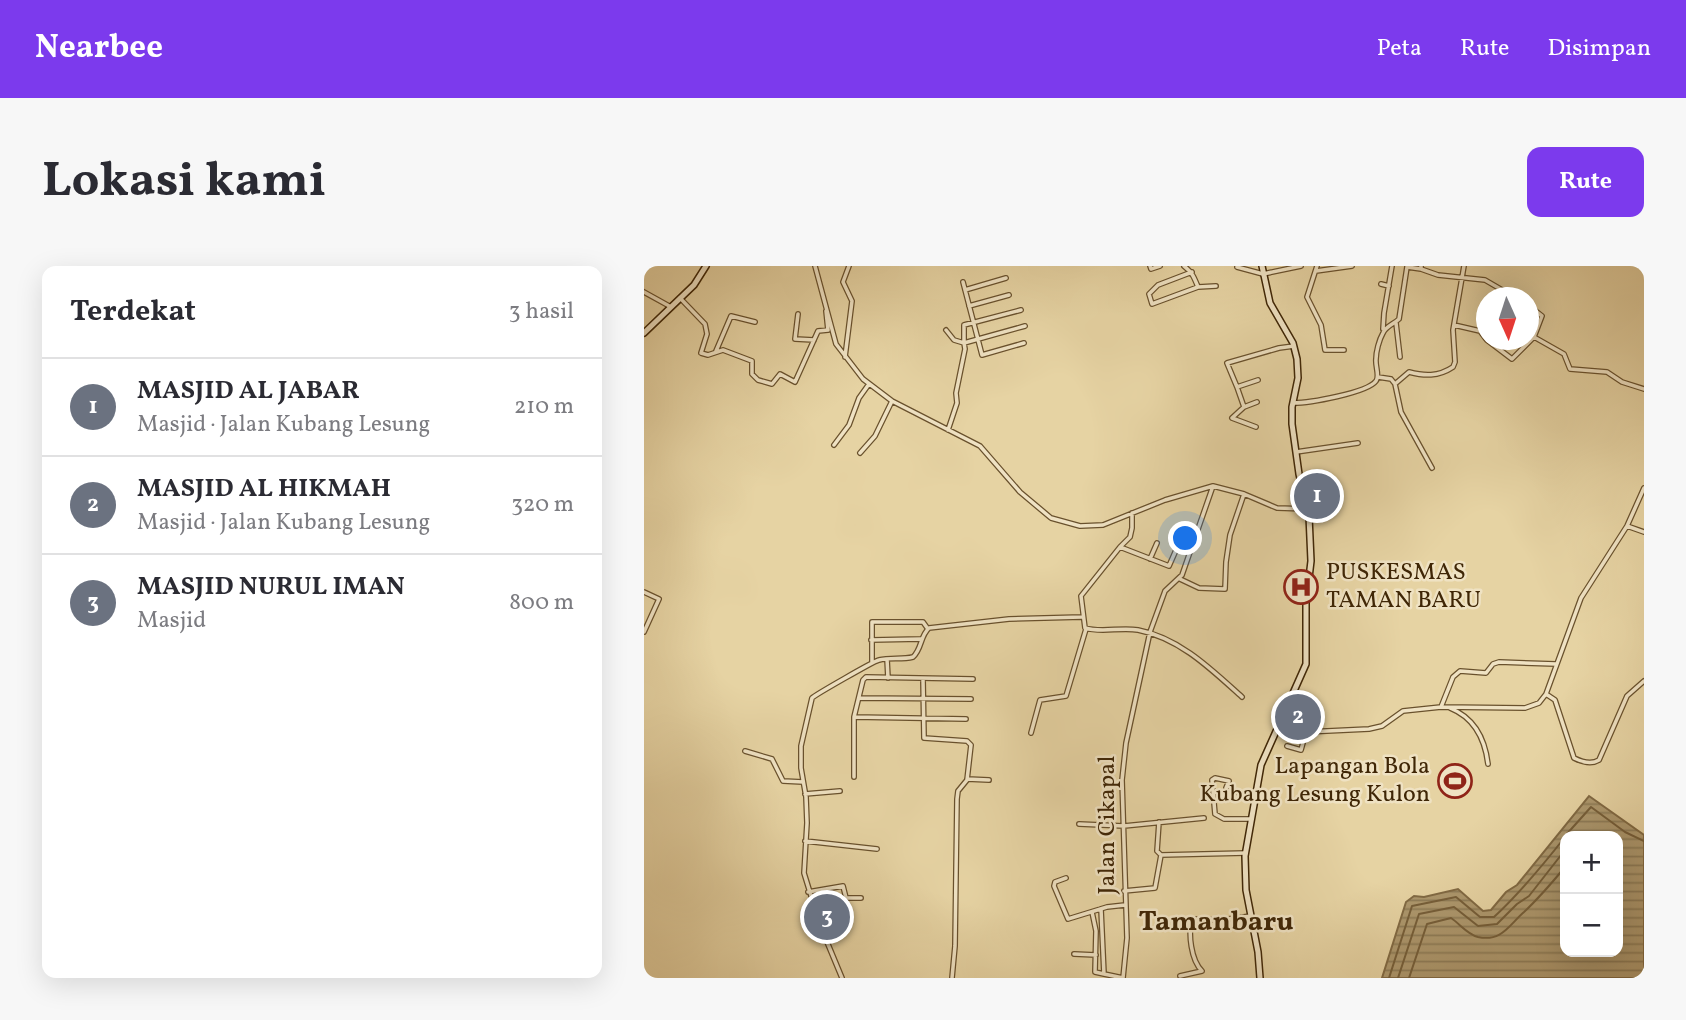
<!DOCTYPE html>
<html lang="id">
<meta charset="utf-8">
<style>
:root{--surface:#fff;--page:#f7f7f7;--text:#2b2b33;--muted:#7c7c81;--line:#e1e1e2;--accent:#7c3aed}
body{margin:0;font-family:Vollkorn,serif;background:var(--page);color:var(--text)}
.controls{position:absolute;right:21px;bottom:21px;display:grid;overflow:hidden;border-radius:14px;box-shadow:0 7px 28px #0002}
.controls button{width:63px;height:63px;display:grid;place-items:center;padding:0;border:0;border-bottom:2px solid var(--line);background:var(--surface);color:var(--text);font:35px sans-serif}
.compass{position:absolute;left:832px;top:21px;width:63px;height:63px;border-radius:50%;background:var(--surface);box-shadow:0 7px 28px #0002;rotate:177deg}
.you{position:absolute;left:542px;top:273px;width:24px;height:24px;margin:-18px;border:5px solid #fff;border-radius:50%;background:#1a73e8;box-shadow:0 0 0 10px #1a73e833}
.badge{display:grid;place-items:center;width:46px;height:46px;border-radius:50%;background:var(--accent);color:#fff;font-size:23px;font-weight:700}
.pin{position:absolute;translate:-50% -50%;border:4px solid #fff;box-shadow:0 2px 7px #0006}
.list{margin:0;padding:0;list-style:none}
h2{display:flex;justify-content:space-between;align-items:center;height:91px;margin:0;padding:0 28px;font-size:30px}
h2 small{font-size:23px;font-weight:400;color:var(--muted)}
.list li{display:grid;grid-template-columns:46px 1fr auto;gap:21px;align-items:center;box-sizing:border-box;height:98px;padding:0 28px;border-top:2px solid var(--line)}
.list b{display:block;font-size:26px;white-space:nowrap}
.list p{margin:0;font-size:23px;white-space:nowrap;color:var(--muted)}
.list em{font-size:23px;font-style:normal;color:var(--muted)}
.map{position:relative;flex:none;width:1000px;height:712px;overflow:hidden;border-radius:14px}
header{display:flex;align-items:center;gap:42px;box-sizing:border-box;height:98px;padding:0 35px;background:var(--accent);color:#fff}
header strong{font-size:33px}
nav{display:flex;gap:38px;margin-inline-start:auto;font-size:24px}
.intro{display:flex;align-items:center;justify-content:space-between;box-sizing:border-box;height:168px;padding:0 42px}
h1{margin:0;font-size:49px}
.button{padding:18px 32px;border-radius:14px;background:var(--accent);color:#fff;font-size:24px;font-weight:700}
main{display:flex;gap:42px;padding:0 42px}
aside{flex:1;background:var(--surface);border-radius:14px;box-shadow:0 7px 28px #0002}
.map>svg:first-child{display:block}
.water{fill:url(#water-rules);stroke:#816a44;stroke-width:2;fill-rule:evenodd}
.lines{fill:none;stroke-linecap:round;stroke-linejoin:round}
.shore{stroke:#765f3a;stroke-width:2}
.street-casing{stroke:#69512d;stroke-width:6}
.secondary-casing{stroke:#3f2606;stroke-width:8}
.street{stroke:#efe2c3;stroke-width:3.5}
.secondary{stroke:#efe2c3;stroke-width:5}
.labels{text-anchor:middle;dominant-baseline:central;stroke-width:5;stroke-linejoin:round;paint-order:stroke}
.poi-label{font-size:24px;fill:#3f2606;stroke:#efe2c3;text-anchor:start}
.street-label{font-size:24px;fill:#3f2606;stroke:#efe2c3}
.quarter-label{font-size:28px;font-weight:bold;fill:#3f2606;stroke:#efe2c3}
</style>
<header>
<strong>Nearbee</strong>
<nav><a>Peta</a><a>Rute</a><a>Disimpan</a></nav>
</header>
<div class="intro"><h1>Lokasi kami</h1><a class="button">Rute</a></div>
<main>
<aside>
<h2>Terdekat<small>3 hasil</small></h2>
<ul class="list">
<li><span class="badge" style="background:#6b7280">1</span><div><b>MASJID AL JABAR</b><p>Masjid · Jalan Kubang Lesung</p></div><em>210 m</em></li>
<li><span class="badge" style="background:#6b7280">2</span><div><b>MASJID AL HIKMAH</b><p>Masjid · Jalan Kubang Lesung</p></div><em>320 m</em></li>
<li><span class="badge" style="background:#6b7280">3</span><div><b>MASJID NURUL IMAN</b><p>Masjid</p></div><em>800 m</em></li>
</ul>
</aside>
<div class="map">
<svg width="1000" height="712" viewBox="0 0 1000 712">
<defs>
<pattern id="water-rules" width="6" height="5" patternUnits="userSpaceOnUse" patternTransform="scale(1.75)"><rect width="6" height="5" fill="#ad986e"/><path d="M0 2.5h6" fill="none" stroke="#8e7c58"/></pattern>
</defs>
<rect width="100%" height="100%" fill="#e6d3a3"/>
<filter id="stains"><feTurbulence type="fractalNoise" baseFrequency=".00286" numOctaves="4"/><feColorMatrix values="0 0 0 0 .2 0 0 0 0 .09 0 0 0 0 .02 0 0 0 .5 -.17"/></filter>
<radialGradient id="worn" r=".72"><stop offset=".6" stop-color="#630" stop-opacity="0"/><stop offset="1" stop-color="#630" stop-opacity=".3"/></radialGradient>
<!-- water -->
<path class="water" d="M945,530L1000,569V712H738L762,636L770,630L780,631L814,623L839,645L847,644L862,626L873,619ZM921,570H974V686H921Z"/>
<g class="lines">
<!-- shore -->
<path class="shore" d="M921,570L947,541L981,566L1000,575
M745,712L768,640L812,631L836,651H850C876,627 899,599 921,571
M754,712L775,648L810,641L834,660L853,658L873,638L885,630L921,584
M765,712L783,658L807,652C816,658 823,668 834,671C858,676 865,659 880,646C896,631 907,618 921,601"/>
<!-- street casing -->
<g class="street-casing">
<path id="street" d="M171,0L192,78L219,113L248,135L336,180L376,226L407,252L436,260L459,259L521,234L569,220L600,228L633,242L664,243
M506,0L507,3L516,0
M540,0C548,6 550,11 554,21L508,38L505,28L514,19L548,6
M673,0L663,31L677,59L681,84H700
M593,1L619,8L657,0
M777,3L794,9L841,14L872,32
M672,5L708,0
M319,16L338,89L380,77
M737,18L745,20
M554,21L572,20
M321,24L362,12
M0,26L27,41
M36,32L61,58L63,68L57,87L64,89L79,84L108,95V108L114,114L128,118L136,108L151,116L174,65L184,64L182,45
M884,39L898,50L890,71L920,88L926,103L963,106L978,116L1000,123
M325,40L365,29
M377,44L320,59V77L381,60
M154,48L151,73L170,74
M752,57L756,91
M810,59L836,65L842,73
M739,63L740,47L748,0
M302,64L310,74L320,77L321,83L312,127L313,137L304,164
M843,74L868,93L890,71
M72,85L87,50L111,56
M201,91L208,35L199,16L205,0
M734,111L747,113L751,118L757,146L788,202
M614,114L593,121L583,97L635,82L650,80
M751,118L765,106C780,110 794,111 809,101L811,96L809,64L820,0
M593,121L600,141L588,152L612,161
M649,137C665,137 723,127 732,115C736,110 731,100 732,93C732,86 735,74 739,67C742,60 750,58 755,53L763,1L777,3V0
M600,141L613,136
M190,179L205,159L215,132L225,118
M652,186L714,177
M216,187L231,170L248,135
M1000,222L983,260L937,332L902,428L911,434L930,492C938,496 947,499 955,494L983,430L1000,415
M488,247V262L486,271L476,281L437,330L441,362C457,367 477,361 494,364C536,372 568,404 598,431
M983,260L1000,266
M476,281L525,300L543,259
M506,293L513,277
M536,313L555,322L581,323L582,296L586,269L600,228
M0,326L15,333L0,366
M227,374L277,373
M243,393L244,412
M228,396V356H279L284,363
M279,413L280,472L323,475L327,479L323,514L314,525L313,533L311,680L308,712
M215,432L327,433
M797,441L809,411L816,405L842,407L849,398L855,396L912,398
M806,442C831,452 841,473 844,498
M322,453L210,451L219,414L222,411L329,413
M635,460L662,466L725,463L738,460L759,445L797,441L881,442L895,437L902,428
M387,467L396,434L422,430L442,363
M643,480L657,484L662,466
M101,485L128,493L139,515L159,516
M210,511V451
M323,513L345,514
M161,528L196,525
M607,553H580L571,548L568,514L571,512L585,515L582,522L584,530L610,533
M515,556L513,585L517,589
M435,558L480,560L560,552
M161,575L233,583
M422,612L411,616L410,620L424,653L463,641L481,639
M480,625L511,622L517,589L602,587
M164,626L199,620L202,632H217
M457,643L460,708L479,712
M448,646L452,665L451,706L460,708
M430,688L452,689
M536,710L558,705C547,694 544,668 548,653L577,654L607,650
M198,712L176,659L160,607L163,557L162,531L157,502V480L168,432C171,429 230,395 235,394C246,391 258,394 269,391C278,383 276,370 285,362L365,353L438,351
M479,712L483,672L478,514L482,477L506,366L521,325L538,309L569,220"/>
</g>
<!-- secondary casing -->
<g class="secondary-casing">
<path id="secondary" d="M0,67L50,19L62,0
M616,712L614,686L602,624L601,590L617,499L662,398V337L667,295L665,250L655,208L648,158V141L654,112L653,93L649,77L626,37L618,0"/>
</g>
<!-- street -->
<use href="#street" class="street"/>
<!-- secondary -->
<use href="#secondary" class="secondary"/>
</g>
<!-- icons -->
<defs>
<g id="hospital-ring" transform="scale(1.75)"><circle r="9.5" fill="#efe2c3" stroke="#8f2418" stroke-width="1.5"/><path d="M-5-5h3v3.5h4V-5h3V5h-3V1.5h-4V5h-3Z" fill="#8f2418"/></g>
<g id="stadium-ring" transform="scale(1.75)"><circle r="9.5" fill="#efe2c3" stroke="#8f2418" stroke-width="1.5"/><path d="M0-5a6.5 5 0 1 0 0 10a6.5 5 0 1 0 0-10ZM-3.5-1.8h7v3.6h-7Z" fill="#8f2418"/></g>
</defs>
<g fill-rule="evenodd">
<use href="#hospital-ring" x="657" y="321"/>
<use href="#stadium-ring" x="811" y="515"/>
</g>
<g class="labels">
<!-- poi labels -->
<g class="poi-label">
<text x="682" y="307">PUSKESMAS<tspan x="682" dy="28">TAMAN BARU</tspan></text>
<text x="786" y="501" text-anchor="end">Lapangan Bola<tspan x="786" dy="28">Kubang Lesung Kulon</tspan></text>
</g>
<!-- street labels -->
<g class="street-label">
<text transform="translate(464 559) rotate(-90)">Jalan Cikapal</text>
</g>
<!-- quarter labels -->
<g class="quarter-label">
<text x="572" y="656">Tamanbaru</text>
</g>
</g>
<rect width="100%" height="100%" filter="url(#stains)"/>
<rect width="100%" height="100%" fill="url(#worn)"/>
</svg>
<div class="controls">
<button>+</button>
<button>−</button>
</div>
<svg class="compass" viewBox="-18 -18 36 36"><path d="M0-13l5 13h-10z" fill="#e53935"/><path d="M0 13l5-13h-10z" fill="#7c7c81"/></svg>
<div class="you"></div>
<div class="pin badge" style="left:673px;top:230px;background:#6b7280">1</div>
<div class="pin badge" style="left:654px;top:451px;background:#6b7280">2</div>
<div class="pin badge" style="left:183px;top:651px;background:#6b7280">3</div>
</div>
</main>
